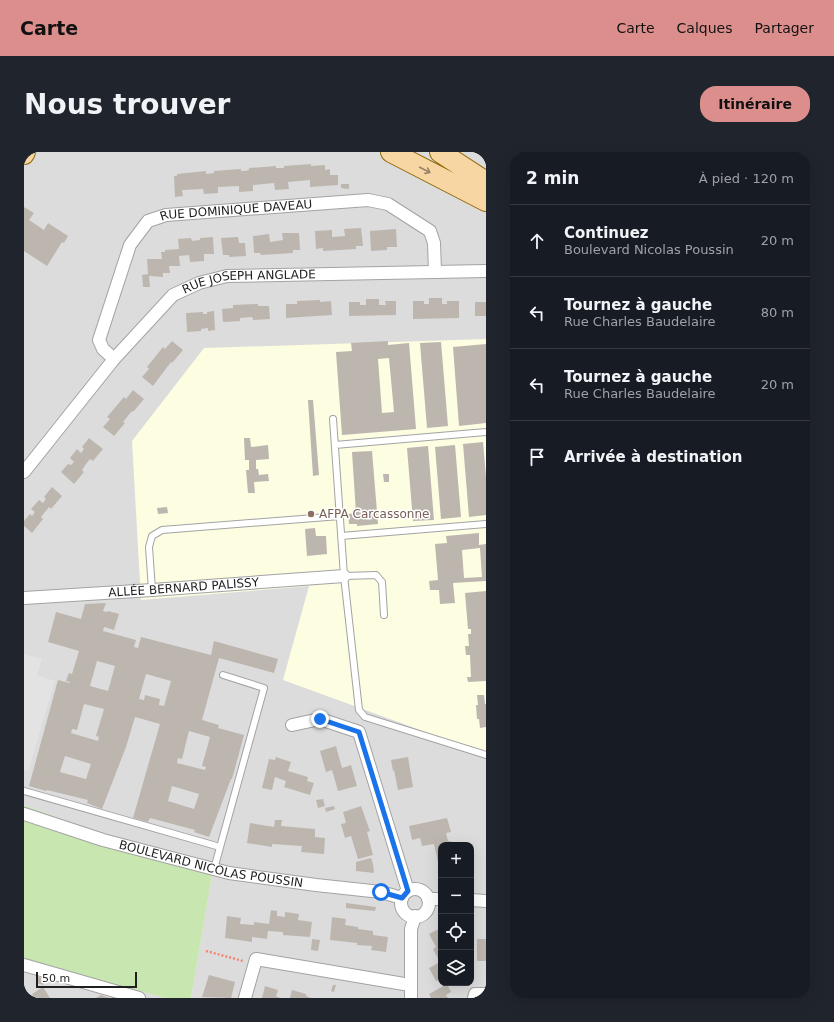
<!DOCTYPE html>
<html lang="fr">
<meta charset="utf-8">
<style>
:root{--surface:#171b24;--page:#20242c;--text:#f1f3f6;--muted:#9ea1a6;--line:#363941;--accent:#dc8e8d}
body{margin:0;font-family:"DejaVu Sans",sans-serif;background:var(--page);color:var(--text)}
.controls{position:absolute;right:12px;bottom:12px;display:grid;overflow:hidden;border-radius:8px;box-shadow:0 4px 16px #0002}
.controls button{width:36px;height:36px;display:grid;place-items:center;padding:0;border:0;border-bottom:1px solid var(--line);background:var(--surface);color:var(--text);font:20px sans-serif}
.scale{position:absolute;left:12px;bottom:10px;width:101px;box-sizing:border-box;padding-left:4px;border:2px solid #1f1f1f;border-top:0;font-size:11px;line-height:14px;white-space:nowrap;color:#1f1f1f;-webkit-text-stroke:3px #fff;paint-order:stroke}
.stop{position:absolute;width:12px;height:12px;margin:-9px;border:3px solid #1a73e8;border-radius:50%;background:#fff}
.stop.end{background:#1a73e8;border-color:#fff;box-shadow:0 1px 4px #0008}
.list{margin:0;padding:0;list-style:none}
h2{display:flex;justify-content:space-between;align-items:center;height:52px;margin:0;padding:0 16px;font-size:17px}
h2 small{font-size:13px;font-weight:400;color:var(--muted)}
.list li{display:grid;grid-template-columns:26px 1fr auto;gap:12px;align-items:center;box-sizing:border-box;height:72px;padding:0 16px;border-top:1px solid var(--line)}
.list b{display:block;font-size:15px;white-space:nowrap}
.list p{margin:0;font-size:13px;white-space:nowrap;color:var(--muted)}
.list em{font-size:13px;font-style:normal;color:var(--muted)}
.icon{flex:none;width:22px;height:22px;fill:none;stroke:currentColor;stroke-width:2;stroke-linecap:round;stroke-linejoin:round}
.map{position:relative;flex:none;width:462px;height:846px;overflow:hidden;border-radius:16px}
header{display:flex;align-items:center;gap:24px;box-sizing:border-box;height:56px;padding:0 20px;background:var(--accent);color:#111}
header strong{font-size:19px}
nav{display:flex;gap:22px;margin-inline-start:auto;font-size:14px}
.intro{display:flex;align-items:center;justify-content:space-between;box-sizing:border-box;height:96px;padding:0 24px}
h1{margin:0;font-size:28px}
.button{padding:10px 18px;border-radius:16px;background:var(--accent);color:#111;font-size:14px;font-weight:700}
main{display:flex;gap:24px;padding:0 24px}
aside{flex:1;background:var(--surface);border-radius:16px;box-shadow:0 4px 16px #0002}
.map>svg:first-child{display:block}
.residential{fill:#dddcdc;fill-rule:evenodd}
.education{fill:#fcfde1}
.grass{fill:#c8e6af}
.parking{fill:#e3e3e3}
.building{fill:#bcb6af;fill-rule:evenodd}
.lines{fill:none;stroke-linecap:round;stroke-linejoin:round}
.service-casing{stroke:#a3a3a3;stroke-width:8}
.minor-casing{stroke:#a3a3a3;stroke-width:14}
.primary-casing{stroke:#926909;stroke-width:22}
.path{stroke:#f28675;stroke-width:2.5;stroke-dasharray:2 2;stroke-linecap:butt}
.service{stroke:#fff;stroke-width:6}
.minor{stroke:#fff;stroke-width:12}
.primary{stroke:#f7d6a4;stroke-width:20}
.oneway{stroke:#968468}
.route{stroke:#1a73e8;stroke-width:5}
.education-dot{fill:#8d6e63;stroke:#fff;stroke-width:1.5}
.labels{text-anchor:middle;dominant-baseline:central;stroke-width:3;stroke-linejoin:round;paint-order:stroke}
.street-label{font-size:12px;fill:#1f1f1f;stroke:#fff}
.education-label{font-size:12px;fill:#785e54;stroke:#fff;text-anchor:start}
</style>
<header>
<strong>Carte</strong>
<nav><a>Carte</a><a>Calques</a><a>Partager</a></nav>
</header>
<div class="intro"><h1>Nous trouver</h1><a class="button">Itinéraire</a></div>
<main>
<div class="map">
<svg width="462" height="846" viewBox="0 0 462 846">
<rect width="100%" height="100%" fill="#efede6"/>
<!-- residential -->
<path class="residential" d="M0,0H462V846H167L188,723L0,653ZM417,693H447V831H417Z
M0,809L142,846H0Z"/>
<!-- education -->
<path class="education" d="M462,187V602L259,528L285,434L117,448L108,289L180,196Z"/>
<!-- grass -->
<path class="grass" d="M0,653L188,723L167,846H142L0,809Z"/>
<!-- parking -->
<path class="parking" d="M0,502L18,507L13,523L31,529L4,620L0,618Z"/>
<!-- building -->
<path class="building" d="M287,12V14L301,13V18L306,17V23H314V33L286,35V28L264,30L265,37L251,38L250,31L229,33V39L215,40V34L194,35V41L180,42L179,37L158,38L159,44L151,45L150,24H153V22L182,19V22L190,21V19L217,17V19H221L225,18V16L252,14V16H260V14Z
M317,32H325V37L317,36Z
M0,55L10,61L5,68L20,78L24,71L44,84L40,91L38,90L23,114L0,99Z
M337,76L339,94H332V97L299,99V96L292,97L291,79L308,78V85L321,84L320,77Z
M372,77L373,95H363V98L347,99L346,79Z
M258,81H275L276,98H269V101L237,103L236,101H230L229,84L245,82L246,90L259,88Z
M189,85L190,102H180V109L166,110L165,103L155,104L156,114H145L146,121H139V125L125,124L126,135H119L118,123L124,122L123,107H138L137,100H141V98L155,97L154,87L167,86L168,89L176,88V86Z
M214,85L215,91H221L222,104L205,105V103H199L197,86Z
M405,146H418V152H423V149H435V166L389,167V149H400V152H405Z
M342,147H355V153H362L361,149H372V163L325,164V150H336V153H342Z
M296,148V150L307,149L308,163L262,166V152H273V149Z
M451,150H462V164H451Z
M234,152V154H245L246,167L229,168L228,165L216,166V169L199,170L198,157L209,156V153Z
M190,159L191,178L184,179V176L177,177V179L163,180L162,161L179,160V162H183V160Z
M148,189L159,198L148,211L147,210L129,234L118,225L125,217L123,215L139,195L141,197Z
M364,189V193L385,191L392,277L318,283L312,200L328,199L327,191ZM365,206L370,260L358,261L354,207Z
M417,190L424,274L403,276L396,191Z
M462,192V271L435,274L429,195Z
M109,238L120,247L109,260L108,259L103,265L99,270L101,271L90,284L79,275L86,267L83,265L100,245L102,247Z
M284,248H289L295,323L289,324Z
M65,286L79,297L69,309L66,307L62,312L58,318L60,320L50,332L37,320L44,312L47,313L50,310L46,306L53,297L57,301L60,297L58,295Z
M220,286H226L227,295L244,293L245,307L232,308V317H234L235,323L244,322L245,329L230,330L231,341H224L222,318H225V308H221Z
M459,290L462,325V363L445,365L439,292Z
M431,293L437,365L417,367L411,295Z
M404,294L410,368L389,369L383,296Z
M348,299L354,372L333,374V372H325L324,362L332,361L328,300Z
M359,322H365V330H360Z
M28,335L38,344L27,357L25,355L17,365L19,367L8,381L0,374V369L6,362L8,364L11,360L7,357L15,348L19,351L22,347L20,345Z
M143,355L144,361L134,362L133,356Z
M291,376L292,384H302L303,402L283,404L281,377Z
M455,381V393L462,392V429L429,431L431,451L416,452L415,438H406L405,429L414,428L411,392L423,391L422,384ZM456,396L458,425L440,426L438,398Z
M462,439V529L444,530L443,525H447L446,503H442L441,494H445L444,482H447V477H444L441,441Z
M82,451L79,459L83,460L84,459L95,462L90,478L80,475L79,479L112,488L110,495L114,496L117,485L187,503L190,489L254,507L250,521L195,506L178,568L195,573L194,576L220,583L208,627H207L185,685L170,680L171,678L126,666L124,670L109,666L136,572L111,565L102,595L78,657L63,651L64,648L23,638L22,639L5,634L34,528L46,531V530L42,529L45,521L48,522L55,499L24,490L32,460L57,467L61,452ZM73,509L91,514L84,539L66,534ZM122,522L147,529L140,554L135,553L136,547L121,543L120,548L115,547ZM60,552L80,557L72,584L75,585L74,589L47,581L48,577L53,578ZM165,579L186,585L178,614L182,615L181,618L153,611L154,606L158,607ZM41,604L67,612L62,627L36,620ZM148,634L175,642L170,657L144,649Z
M453,543H460L461,552H462V575L456,576L455,567H453L452,553H454Z
M312,594L318,616L327,613L333,634L314,639L308,618L302,620L296,599Z
M252,605L267,610L264,619L284,625L283,629L290,631L286,643L260,635L262,629L251,625L248,638L238,636L245,607L251,608Z
M384,605L389,635L374,638L370,618L369,619L367,608Z
M299,647L301,654L294,656L292,648Z
M310,654L311,657L302,660L301,656Z
M337,654L346,679L343,680L349,703L334,707L327,684L321,686L317,672L322,671L319,660Z
M423,666L427,680L422,681L424,689H427L428,693H417V715H415L410,692L398,694L396,686L388,688L385,674Z
M251,668H258L257,674L291,677V685L301,686L300,702L277,700L278,694L248,692V695L223,691L226,671L250,675Z
M347,706L349,712L350,721L332,719V710Z
M322,751L352,755L351,759L322,756Z
M247,758L253,759V764L261,765V760L275,762L274,768L288,770L286,785L259,783V780L244,779L243,787L228,785V790L201,786L203,764L217,766L216,772L230,773V770L245,772Z
M308,765L322,767L321,773L334,775V777L349,779V783L364,785L362,800L347,798L348,794L333,793V791L306,788Z
M417,776V826L412,829L405,816L416,810L409,797L412,795L405,782Z
M288,787L296,788L294,799L287,798Z
M453,787H462V809H453Z
M185,823L211,830L207,846L178,845Z
M14,825L21,827L19,833L13,831Z
M423,832L427,840L422,843L424,846H407L405,842Z
M309,833H312L310,840L307,839Z
M241,834L254,838L252,844L256,846H238Z
M19,835L26,846H10L8,842Z
M268,838L282,842V844L287,846H266Z
M77,843L85,846H72Z"/>
<g class="lines">
<!-- service casing -->
<g class="service-casing">
<path id="service" d="M309,267L320,424L335,558L341,565L462,603
M311,293L462,280
M317,384L462,372
M320,424L352,423L358,430L360,463
M128,438L125,395L128,384L138,378L316,364
M0,639L196,695
M190,717L240,536L199,523"/>
</g>
<!-- minor casing -->
<g class="minor-casing">
<g id="minor">
<path id="s1" d="M90,207L79,197L75,188L106,93L124,69L142,63L344,48L364,52L406,79L410,91L411,120"/>
<path id="s2" d="M0,320L90,207L149,143L175,131L203,124L462,119"/>
<path id="s3" d="M0,446L128,438L320,424"/>
<path d="M268,573L296,567L335,580L384,739"/>
<path id="s4" d="M0,662L79,688L205,721L292,733L357,740L378,746"/>
<circle cx="391" cy="751" r="14"/>
<path d="M404,747H417"/>
<path d="M447,748L462,749"/>
<path d="M0,813L115,846"/>
<path d="M221,846L232,807L386,833"/>
<path d="M387,846V777L391,764"/>
<path d="M450,846L451,842H462"/>
</g>
</g>
<!-- primary casing -->
<g class="primary-casing">
<path id="primary" d="M367,0L462,49
M416,0L462,30
M0,2L1,0"/>
</g>
<!-- path -->
<path class="path" d="M182,799L219,809"/>
<!-- service -->
<use href="#service" class="service"/>
<!-- minor -->
<use href="#minor" class="minor"/>
<!-- primary -->
<use href="#primary" class="primary"/>
</g>
<!-- one-way arrows -->
<defs><path id="oneway-shaft" d="M-6 0H5M1.5-3L5.5 0L1.5 3" fill="none" stroke-width="1.6" stroke-linecap="round" stroke-linejoin="round"/></defs>
<use class="oneway" href="#oneway-shaft" transform="translate(401 18) rotate(27)"/>
<g class="lines">
<!-- route -->
<path class="route" d="M296,567L335,580L384,739L378,746L357,740"/>
</g>
<!-- markers -->
<circle class="education-dot" cx="287" cy="362" r="4"/>
<g class="labels">
<!-- street labels -->
<g class="street-label">
<text stroke="none"><textPath href="#s1" startOffset="244">RUE DOMINIQUE DAVEAU</textPath></text>
<text stroke="none"><textPath href="#s2" startOffset="310">RUE JOSEPH ANGLADE</textPath></text>
<text stroke="none"><textPath href="#s3" startOffset="160">ALLÉE BERNARD PALISSY</textPath></text>
<text stroke="none"><textPath href="#s4" startOffset="194">BOULEVARD NICOLAS POUSSIN</textPath></text>
</g>
<!-- education labels -->
<g class="education-label">
<text x="295" y="362">AFPA Carcassonne</text>
</g>
</g>
</svg>
<div class="controls">
<button>+</button>
<button>−</button>
<button><svg class="icon" aria-label="locate" viewBox="0 0 24 24"><circle cx="12" cy="12" r="6"/><path d="M12 2v4M12 18v4M2 12h4M18 12h4"/></svg></button>
<button><svg class="icon" aria-label="layers" viewBox="0 0 24 24"><path d="M12 4l9 5-9 5-9-5zM3 14l9 5 9-5"/></svg></button>
</div>
<div class="scale">50 m</div>
<div class="stop" style="left:357px;top:740px"></div>
<div class="stop end" style="left:296px;top:567px"></div>
</div>
<aside>
<h2>2 min<small>À pied · 120 m</small></h2>
<ul class="list">
<li><svg class="icon" aria-label="ahead" viewBox="0 0 24 24"><path d="M12 20V5M6 11l6-6 6 6"/></svg><div><b>Continuez</b><p>Boulevard Nicolas Poussin</p></div><em>20 m</em></li>
<li><svg class="icon" aria-label="left" viewBox="0 0 24 24"><path d="M17 20v-9H6M10 6l-5 5 5 5"/></svg><div><b>Tournez à gauche</b><p>Rue Charles Baudelaire</p></div><em>80 m</em></li>
<li><svg class="icon" aria-label="left" viewBox="0 0 24 24"><path d="M17 20v-9H6M10 6l-5 5 5 5"/></svg><div><b>Tournez à gauche</b><p>Rue Charles Baudelaire</p></div><em>20 m</em></li>
<li><svg class="icon" aria-label="arrive" viewBox="0 0 24 24"><path d="M6 21V4h12l-3 4 3 4H6"/></svg><div><b>Arrivée à destination</b></div></li>
</ul>
</aside>
</main>
